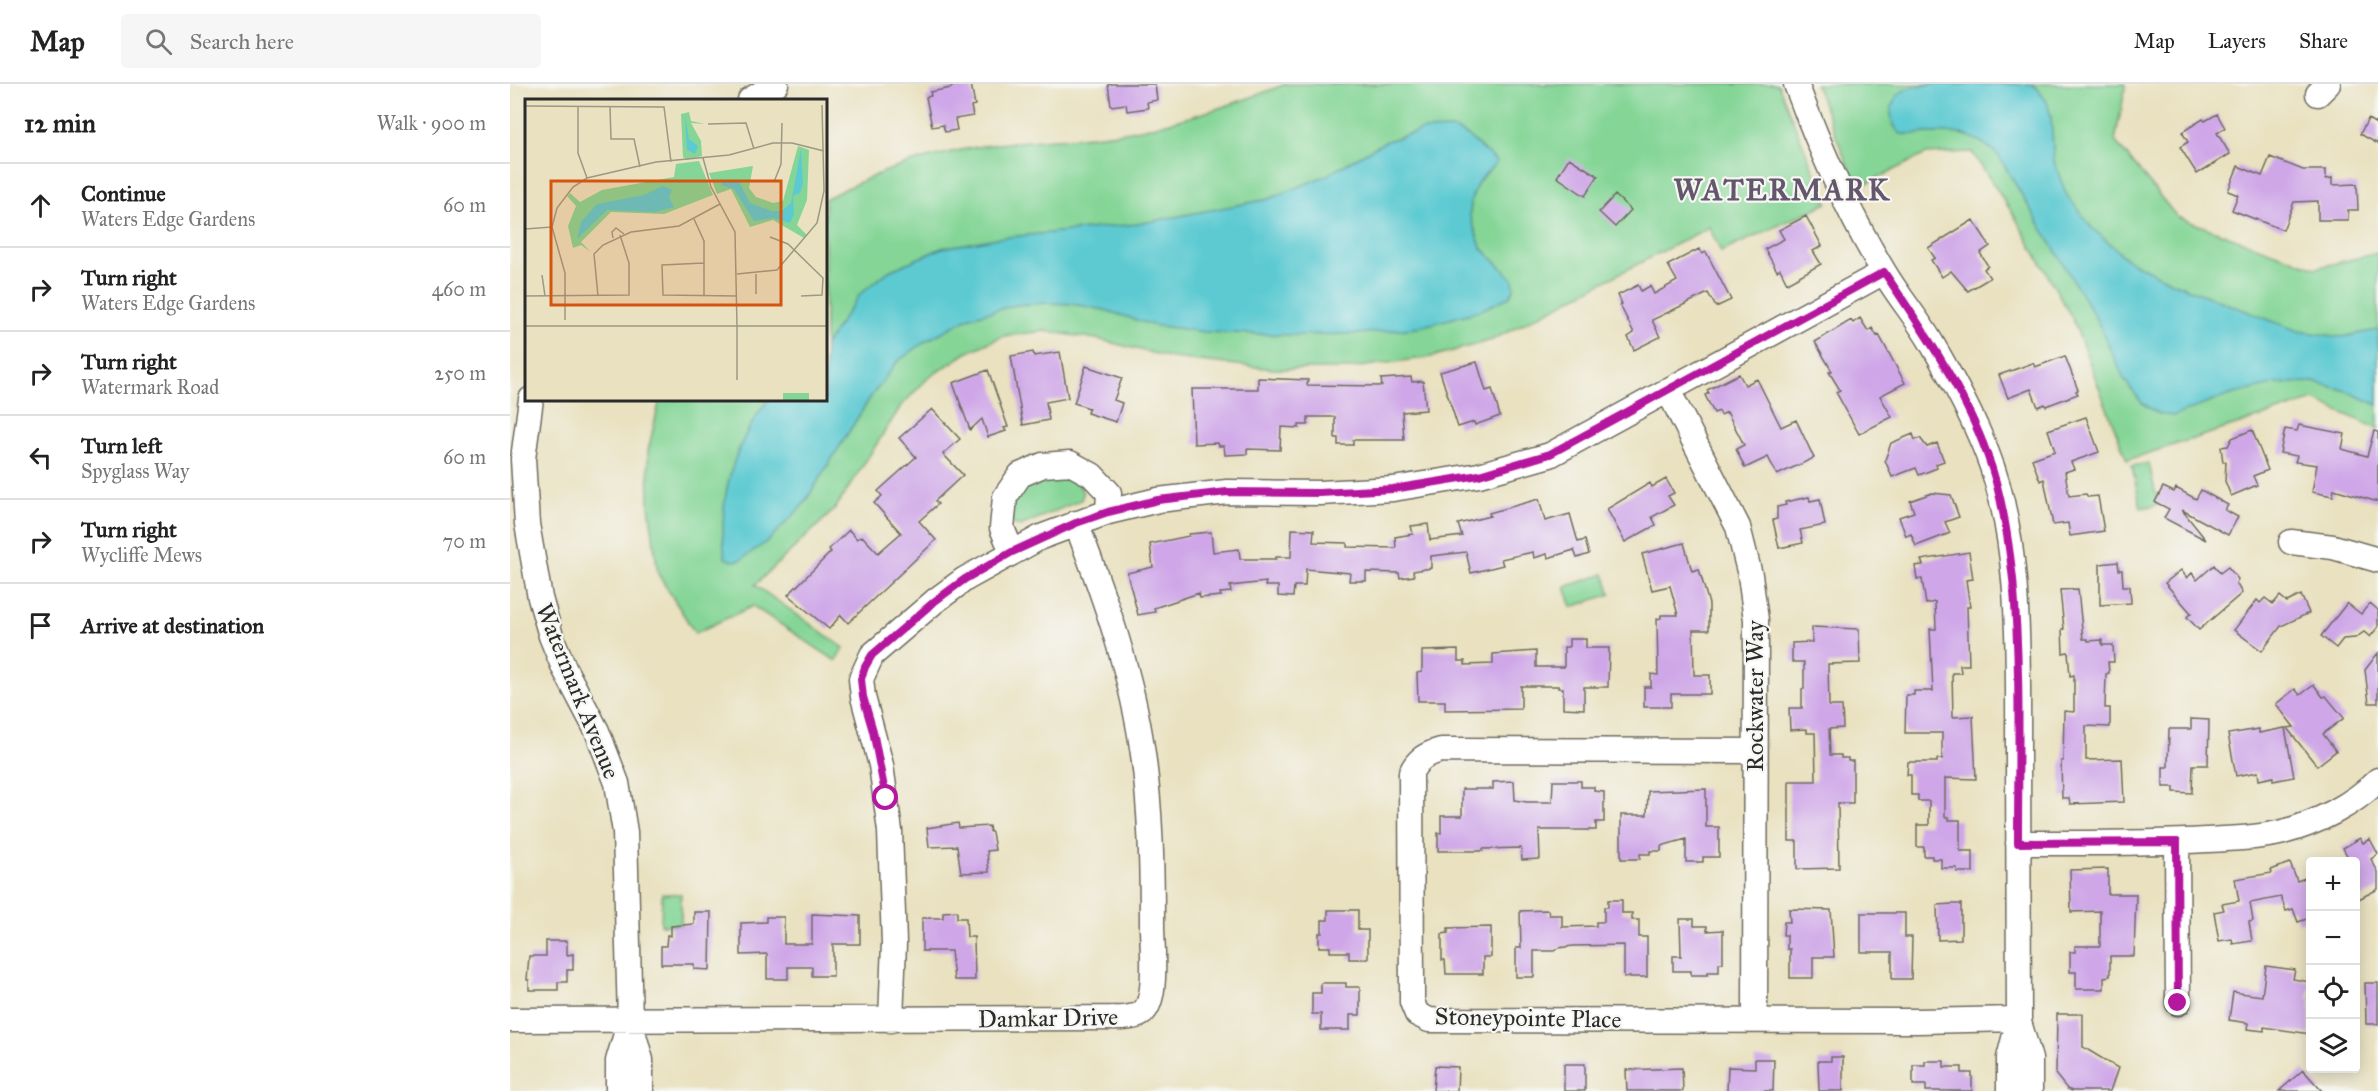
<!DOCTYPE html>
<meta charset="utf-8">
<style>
:root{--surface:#fff;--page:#f6f6f6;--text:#222;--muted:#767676;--line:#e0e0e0}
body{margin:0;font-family:"IM FELL Great Primer",serif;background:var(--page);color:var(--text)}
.controls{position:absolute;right:18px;bottom:18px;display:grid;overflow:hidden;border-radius:6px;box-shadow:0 3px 15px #0003}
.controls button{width:54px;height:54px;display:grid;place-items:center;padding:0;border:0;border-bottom:2px solid var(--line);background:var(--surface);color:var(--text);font:30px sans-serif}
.stop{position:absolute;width:18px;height:18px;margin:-14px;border:4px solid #b5179e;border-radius:50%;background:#fff}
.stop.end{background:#b5179e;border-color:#fff;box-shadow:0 2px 6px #0008}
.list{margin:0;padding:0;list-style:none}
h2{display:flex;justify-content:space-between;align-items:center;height:78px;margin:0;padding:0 24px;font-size:26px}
h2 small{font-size:20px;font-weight:400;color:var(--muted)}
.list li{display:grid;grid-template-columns:39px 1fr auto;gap:18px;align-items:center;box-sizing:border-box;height:84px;padding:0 24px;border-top:2px solid var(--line)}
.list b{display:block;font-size:22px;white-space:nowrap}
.list p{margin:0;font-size:20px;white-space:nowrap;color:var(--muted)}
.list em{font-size:20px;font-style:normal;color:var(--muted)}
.icon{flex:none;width:33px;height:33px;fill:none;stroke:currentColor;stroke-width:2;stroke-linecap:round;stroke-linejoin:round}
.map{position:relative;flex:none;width:1868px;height:1007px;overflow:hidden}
header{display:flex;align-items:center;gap:36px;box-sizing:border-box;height:84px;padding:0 30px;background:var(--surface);border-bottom:2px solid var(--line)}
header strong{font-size:28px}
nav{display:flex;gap:33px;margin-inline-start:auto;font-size:21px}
.search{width:420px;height:54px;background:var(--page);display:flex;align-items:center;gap:15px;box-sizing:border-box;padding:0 21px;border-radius:6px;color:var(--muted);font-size:22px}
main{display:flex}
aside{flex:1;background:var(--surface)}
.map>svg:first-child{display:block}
.green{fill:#84d596;stroke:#588060;stroke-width:1.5}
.water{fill:#5dcad2;stroke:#447a7e;stroke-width:1.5}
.building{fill:#cfa7e8}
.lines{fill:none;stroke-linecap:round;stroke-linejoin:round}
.minor-casing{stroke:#6e6b5f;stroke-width:27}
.minor{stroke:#fff;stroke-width:24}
.route{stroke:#b5179e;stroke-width:8}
.labels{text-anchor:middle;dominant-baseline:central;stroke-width:4.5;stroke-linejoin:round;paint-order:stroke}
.street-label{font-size:24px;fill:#2b2b2b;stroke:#f6f6f2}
.district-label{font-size:30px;font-weight:bold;letter-spacing:1.5px;fill:#64566d;stroke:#f6f6f2}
.inset-road{fill:none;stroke:#9d9884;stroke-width:1.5}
.view{fill:#d5540f;fill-opacity:0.15;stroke:#d5540f;stroke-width:3}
.inset-edge{fill:none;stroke:#2b2b2b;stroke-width:3}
</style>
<header>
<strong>Map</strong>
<div class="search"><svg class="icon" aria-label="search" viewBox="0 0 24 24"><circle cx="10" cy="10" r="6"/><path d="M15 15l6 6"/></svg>Search here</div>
<nav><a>Map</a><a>Layers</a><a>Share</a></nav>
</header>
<main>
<aside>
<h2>12 min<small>Walk · 900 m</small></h2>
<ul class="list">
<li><svg class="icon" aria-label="ahead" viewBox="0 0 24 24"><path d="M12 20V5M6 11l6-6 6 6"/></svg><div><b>Continue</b><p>Waters Edge Gardens</p></div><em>60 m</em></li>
<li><svg class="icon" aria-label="right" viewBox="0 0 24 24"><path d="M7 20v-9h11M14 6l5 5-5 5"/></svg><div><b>Turn right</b><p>Waters Edge Gardens</p></div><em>460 m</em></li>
<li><svg class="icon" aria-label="right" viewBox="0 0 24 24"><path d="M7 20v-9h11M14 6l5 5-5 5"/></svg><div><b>Turn right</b><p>Watermark Road</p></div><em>250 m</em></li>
<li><svg class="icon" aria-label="left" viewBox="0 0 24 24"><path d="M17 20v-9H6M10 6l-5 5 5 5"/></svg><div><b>Turn left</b><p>Spyglass Way</p></div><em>60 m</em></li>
<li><svg class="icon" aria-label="right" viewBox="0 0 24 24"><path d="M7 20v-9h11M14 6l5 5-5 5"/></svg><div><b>Turn right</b><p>Wycliffe Mews</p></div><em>70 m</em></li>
<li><svg class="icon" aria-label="arrive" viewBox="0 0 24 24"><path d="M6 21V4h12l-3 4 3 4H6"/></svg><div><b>Arrive at destination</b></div></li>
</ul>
</aside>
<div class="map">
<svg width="1868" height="1007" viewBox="0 0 1868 1007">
<rect width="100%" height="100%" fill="#f6f6f2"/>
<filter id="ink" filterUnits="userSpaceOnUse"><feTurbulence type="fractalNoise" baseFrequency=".0167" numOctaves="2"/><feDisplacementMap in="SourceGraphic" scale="12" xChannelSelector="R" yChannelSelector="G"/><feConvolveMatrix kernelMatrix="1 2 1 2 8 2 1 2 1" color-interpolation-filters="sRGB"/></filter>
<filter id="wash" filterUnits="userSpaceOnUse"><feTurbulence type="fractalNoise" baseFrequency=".008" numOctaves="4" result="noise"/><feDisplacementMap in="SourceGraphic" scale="24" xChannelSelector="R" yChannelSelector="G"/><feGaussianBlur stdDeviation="1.35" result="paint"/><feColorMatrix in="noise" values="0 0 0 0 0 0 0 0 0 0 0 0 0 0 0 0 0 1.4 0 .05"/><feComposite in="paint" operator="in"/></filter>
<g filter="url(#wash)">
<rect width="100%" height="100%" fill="#e9e1c0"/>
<!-- green -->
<path class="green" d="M776,0H1268L1317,119L1211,168L1199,143L982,256L921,273L834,285H764L662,274L587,255L535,247L493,252L456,269L418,294L391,322L325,425L245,501L334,564L326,577L243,522L185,549L148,490L139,421L138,367L150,315H315V115C364,89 407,74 461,64C511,55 564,56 615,48C671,38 723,21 776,0Z
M1305,0H1616L1605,57L1667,133L1806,184L1868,169V345L1804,316L1617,376L1563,236L1505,133L1462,68L1416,70L1347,104Z
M1639,379L1648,421L1631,424L1622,382Z
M552,390C563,394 570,399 573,410L571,416L510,442L500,439L498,427L521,393Z
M1094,490L1101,510L1062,523L1055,503Z
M152,810H171V841H151Z"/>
<!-- water -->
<path class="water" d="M1428,0H1521L1528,5L1537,18L1541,33L1544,77L1556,110L1582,144L1618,176L1666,200L1788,247L1831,253L1868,246V321L1834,306L1803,298L1766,300L1720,311L1663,332L1649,330L1633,320L1615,297L1587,236L1488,71C1454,40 1433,50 1391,50C1375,37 1379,10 1400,4C1408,1 1419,1 1428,0Z
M944,45L958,52L987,78L968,98L961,116L960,132L971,163L1003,195L1004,205L999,213L969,227L906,244L848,250L778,251L694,248L642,241L595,226L562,220L536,219L506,221L460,233L416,257L387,278L360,314L293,421L258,457L230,476L223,477L215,474C207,417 223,359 259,315H315V261L350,210L379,187L432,164L488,154L627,140L759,115L817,91L874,58L912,46Z"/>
<g id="blocks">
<!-- building -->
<path class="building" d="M444,0H461L465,21L461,22L463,32L445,35L447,46L435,48L433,41L422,43L416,13L421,12L420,8L441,4Z
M598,0H645L647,16L637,18L638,24L617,27L616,20L601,22Z
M1707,30L1715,44L1707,49L1720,70L1687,90L1670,63L1678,58L1672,48L1693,35L1695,37Z
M1858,35L1868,41V60L1850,50Z
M1760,73L1793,86H1816V95L1822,94V101L1847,100L1848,126H1838V136H1808V117L1784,118L1773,146L1722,126L1728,111L1718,107L1728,82L1752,92Z
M1059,74L1088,92L1075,112L1047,93Z
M1105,111L1121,126L1105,143L1089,128Z
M1296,132L1312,162L1303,167L1311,180L1277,199L1270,185L1267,187L1255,165L1274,155L1269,146Z
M1463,136L1480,162L1470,169L1478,182L1474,185L1480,194L1458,207L1441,187L1432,193L1421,176L1425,174L1418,164Z
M1189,165L1192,170L1196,168L1221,216L1206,223L1198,209L1142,236L1150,253L1124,266L1118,253L1124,249L1110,221L1112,220L1108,211L1128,201L1131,207L1140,202L1144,210L1167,197L1158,181Z
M1350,234L1358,247L1362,244L1367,252L1369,251L1395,299L1370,312L1382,333L1349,350L1326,308L1330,306L1319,288L1322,287L1305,258L1341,236L1343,239Z
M523,268L524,272L550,268L558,314L536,318L539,336L513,341L501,272Z
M1555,272L1568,306L1566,307L1568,310L1536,322L1535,320L1528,323L1521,305L1498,314L1489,291L1523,279L1525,283Z
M967,278L976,307L982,305L990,332L965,341L964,338L948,343L930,288Z
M576,282L612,294L604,316L612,319L606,338L577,329L579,324L564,319Z
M478,286L498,343L494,344L496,347L478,353L472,335L460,346L443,299Z
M1229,290L1235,301L1247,295L1271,343L1286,336L1304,374L1267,391L1258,373L1235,384L1226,365L1234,361L1217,328L1211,331L1209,327L1204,329L1195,311L1199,309L1197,306Z
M901,293L902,298L913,297L916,326L892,328L894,356H843V361H828V354H825V333H798V341H789V344L771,343L770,366L737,365V370L715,371L714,362H709L708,359L684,360L682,305H748V294L798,296L797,301L872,302L871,295Z
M422,325L450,355L433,370L453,391L425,417L428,420L409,437L426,456L338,539L331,531L319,545L278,511L321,468L319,465L339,446L347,455L352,452L368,469L391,449L364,419L372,412L368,407L406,373L389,354Z
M1576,333L1589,368L1561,378L1564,385L1555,388L1559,412L1576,410L1578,413L1588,412L1594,447L1560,452L1558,439L1543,441L1534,395L1530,397L1522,375L1545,367L1538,346Z
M1789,341L1835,350L1832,365L1857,372L1864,347L1868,348V418L1824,405L1823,412L1802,408L1807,381L1785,378L1787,372L1770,369L1775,345L1787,347Z
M1742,346L1758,386L1743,392L1747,401L1721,412L1715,397L1716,378H1713L1711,363L1718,362L1722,354Z
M1403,350L1405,356L1410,354L1417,363L1427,359L1434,377L1426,380L1427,384L1409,391L1406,384L1382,393L1375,376L1381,359Z
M1156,395L1164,409L1158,412L1164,421L1142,433L1146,441L1115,458L1097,425L1140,399L1142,403Z
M1653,403L1664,408L1666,404L1686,415L1691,406L1718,421L1715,426L1728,433L1718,451L1672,426L1696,456L1654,434L1659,425L1645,418Z
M1422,409L1441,411L1449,433L1435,438L1440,449L1406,462L1401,450L1396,452L1389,433L1404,428L1400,417Z
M1299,413L1300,417L1310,415L1315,441L1290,446L1293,459L1269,464L1263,436L1267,435V423L1276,421L1275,418Z
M1029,415L1035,437L1060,430L1068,458L1075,456L1079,470L1067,474L1064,466L1038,474L1037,470L1024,474L1023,468L991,475L993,481L961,489L956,468L921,472V484L903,487L904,492L890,494L889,489L856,488V497H839L840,489L796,485L795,502H784L783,513L768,512V502H755L756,498L720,502L721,508L710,509L711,512L690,514L689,509L644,524L645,528L628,531L617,489L643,483L640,460L679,452V450L701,448L703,468L729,465L730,475H766V473H781L782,445L804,446L803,458L837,459V463L886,464L885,453L903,450L901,442L918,440L920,456L952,452L948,440L980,432L979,429Z
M1174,459L1182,487L1189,485L1199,520V546H1183L1184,591H1200V610H1161V623H1134V603H1141V590L1148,591L1147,535L1151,534V531H1168L1160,502L1142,506L1132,470Z
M1459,468L1463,495L1456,496L1460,523H1457L1459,581H1450L1451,589H1442L1443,633L1463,632L1466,695L1435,694V733H1439V736H1450V767H1463V788H1447V784H1431V775H1422V772H1414V763H1407V741H1419V717H1408V711H1401V691H1397L1398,678H1427V675H1432V649H1395L1396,611H1404V607H1423L1420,545H1426L1425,518L1416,520L1412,495H1407L1405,482L1413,481L1411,476Z
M1608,478L1609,486H1612L1613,502H1620L1621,519L1590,521V480Z
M1704,481L1710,489L1718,483L1728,495L1726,499L1732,509L1689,546L1677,533L1681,529L1655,499L1671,486L1677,494L1682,489L1687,496Z
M1568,505L1573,555H1578V557L1592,556V561H1603L1604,578H1598L1599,589L1596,590L1595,624H1600V643L1576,642V676L1612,675L1614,718L1560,720L1559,714H1552L1551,677H1553L1554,627L1564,628V591L1560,592L1558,568L1553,569L1552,545H1554L1550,506Z
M1791,511L1799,529L1771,542L1752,567L1724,546L1747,516L1750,519L1755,514L1763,520L1770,512L1777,518Z
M1837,519L1851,530L1860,519L1868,526V543L1860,553L1854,548L1845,554L1833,555L1826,564L1811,552Z
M1302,543L1349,545L1350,579L1318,580L1319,622H1332L1333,644L1319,645L1320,671H1331V674H1338V677H1343V719H1328L1329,784L1287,785V757H1279V697H1306L1305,649H1297V645L1280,646L1279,624H1292V605H1294V578H1282V559L1302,558Z
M1059,555H1076V564H1099L1098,603H1074V625L1053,624V604H1048V602H1011V625L935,626V617H908L907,589L912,588V567L948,566V577H955V581L983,580V570L1026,567V583H1054V563H1059Z
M1868,569V619H1859L1855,586Z
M1804,601L1813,613L1816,612L1834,634L1813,650L1826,667L1807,682L1777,644L1784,643L1766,620L1785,605L1790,611Z
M1681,635L1699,636L1698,681H1683L1682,709L1664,708V703H1653V683H1658L1659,645H1681Z
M1775,644L1784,693L1763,697V693L1749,696L1748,688L1726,692L1718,650L1749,645V649Z
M1004,697L1005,716L1017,718H1042L1043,697H1071V703H1084V707L1094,708V738H1086V746H1029L1030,775L1012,776L1011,764L973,765V767H928V749H931V732H952V705H983V698Z
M1196,705V743H1209V773H1193V778H1176V755L1151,762V767H1140V770H1130V775H1111V731H1137L1138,707Z
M448,739L449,744L479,742L480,748H482L485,766L477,767L479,788L451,789L447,762L419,763L417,744Z
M1850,754L1853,759L1860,755L1868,770L1861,775L1868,788V805L1845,817V777H1840L1833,764Z
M1780,779L1787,797L1800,792V834L1788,838L1783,825L1776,827L1771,813L1740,819L1743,837L1739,838L1742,857L1723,860L1722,855L1709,857L1704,828L1714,826L1712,820L1729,817L1725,795L1762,789L1761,786Z
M1598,785V810H1626L1624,872H1600V892L1594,893V905H1566V888H1560V868H1565V862H1590V827L1561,828L1560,786Z
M1098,816H1112V829H1122V836H1129V853H1137V893H1114V861L1063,862L1048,864L1044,867H1024V893H1006V864H1011L1010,827L1038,826L1039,831H1052V843L1086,842V838H1094V823H1098Z
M1442,820H1451V855L1428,856L1427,821Z
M1279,825L1321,826L1324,873H1303V894H1280V865H1277V851H1273L1274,838H1280Z
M818,826H848V846H858V875H839V868H820V863H809V849H812V836H818Z
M447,827V834H456L457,853H464L465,896H444L441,867H412V834H433V828Z
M184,828H201L200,886L184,885V880H151V862H156L157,851L161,852V842L184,840Z
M1351,829H1395V853H1402L1401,895H1382V868H1351Z
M302,830L350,832V860H323V892H302V883H278V895H257V870L231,871V839L256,838V833H274V860H302Z
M1170,835H1184V842H1197V847L1213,846V879H1209V888H1198V891H1181V887H1163V872H1171Z
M981,843V873H973V890H936L935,876H932V850L938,849V844Z
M36,857H57V871L63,870V886H57V898H48V906H19V896H17L19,872H36Z
M1756,882L1785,886L1783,895L1800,898L1798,915H1800V950L1754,943V947L1737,945L1738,939L1719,936L1723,908L1752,912Z
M811,899H836V903H850V931H840V946H811V930H802V909H811Z
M1855,899H1868V940H1856Z
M1547,930H1573V963L1608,984L1600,1007H1562L1557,1005L1546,991Z
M1321,973H1333V1007H1309L1308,977H1321Z
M1245,975H1264L1263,1007H1217L1218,983L1245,984Z
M1415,977H1434V983H1452V989H1462V1007H1416V1001H1403V981H1415Z
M1054,980H1075V1007H1054Z
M925,982L948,983L947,1007H923Z
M1172,984L1173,1007H1117L1116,986Z
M1793,986L1812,1007H1769Z"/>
</g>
</g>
<g filter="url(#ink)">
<use href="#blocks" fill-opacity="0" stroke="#6e6b5f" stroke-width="1.5"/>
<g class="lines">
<!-- minor casing -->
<g class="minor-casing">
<path id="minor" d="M1286,0C1310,65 1338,129 1374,188C1388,212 1407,234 1421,258C1442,294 1462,330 1477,369C1512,457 1508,574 1508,668C1508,757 1509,846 1509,935L1499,974V1007
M1808,10L1818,0
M240,16L266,0
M1158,306L1228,443L1240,491L1246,536L1245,936
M21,315L13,375L17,440L30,514L41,552L54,584L87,647L107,699L115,748L120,937L131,976V1007
M1781,458L1823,463L1868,476
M502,468L492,444L495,413L510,391L533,381L560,379L582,391L599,409L598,428
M1245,667L931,666C917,670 907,675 901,689L902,908V918L907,930L919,936L1407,937L1509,935
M1667,758L1668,919
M1508,759C1571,759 1633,760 1696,756C1721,755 1748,754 1773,748C1807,739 1843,721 1868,696
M0,936L613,934C620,933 629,933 634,927C648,912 642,863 642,842C642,785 641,727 633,670C622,590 595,514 566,439
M381,936L384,859L380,747L371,681L353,613L351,595L362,571L425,517L455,495L531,453L598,428L648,416L717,408L810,409L883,405L969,391L1040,371L1374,188
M1509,938L1520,975V1007
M108,1007V977L120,937"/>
</g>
<!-- minor -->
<use href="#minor" class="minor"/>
</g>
</g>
<g class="lines" filter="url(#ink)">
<!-- route -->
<path class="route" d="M376,714L363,647L353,613L351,595L355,583L362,571L425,517L455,495L502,468L566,439L598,428L648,416L717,408L810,409L883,405L969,391L1040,370L1374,188C1413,246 1453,304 1477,370C1492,410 1498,453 1503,495C1511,583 1508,671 1508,759L1667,758L1668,919"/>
</g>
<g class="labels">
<!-- street labels -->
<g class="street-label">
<text transform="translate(68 607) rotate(68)">Watermark Avenue</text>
<text transform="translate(1245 612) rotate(-90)">Rockwater Way</text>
<text transform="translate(538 934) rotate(-1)">Damkar Drive</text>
<text transform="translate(1018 934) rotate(1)">Stoneypointe Place</text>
</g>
<!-- district labels -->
<g class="district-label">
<text x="1272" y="106">WATERMARK</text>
</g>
</g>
<!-- overview -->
<g transform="translate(15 15)">
<rect width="302" height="302" fill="#e9e1c0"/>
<path d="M164,13L166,22L180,25L166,24L176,42L177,57L162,61L158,58L156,15ZM273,47L284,51L282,101L272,126L282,136L279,139L248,121L225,128L206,90L192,95L184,74L228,67L224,89L231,98L248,104L258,102ZM174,62L188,96L139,115L86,113L56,143L66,153L56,146L48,149L43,127L51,107L42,97L45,94L55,103L77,91L149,78L151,65ZM258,294H284V301H258Z" fill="#84d596"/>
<path d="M160,17L164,40L173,47L170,55L162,51ZM276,50L278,84L275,94L268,97L269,115L265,124L248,119L229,122L209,90L196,86L198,82L213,81L225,104L246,112H257L266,104ZM138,87L147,91L144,98L149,108L130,113L82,111L52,140L56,123L72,105L119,96Z" fill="#5dcad2"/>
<path class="inset-road" d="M0,7L139,8L146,63M53,8V54L62,79M85,8L86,40H109L115,68M183,25L221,24L229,50M178,59L186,88L210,133L212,227M249,83L256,65L257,24M169,120L179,142V197M0,130L27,128M245,138L263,145L298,179L297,196L276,197M88,139L87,133L91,129L99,135M179,164L137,166L138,196L212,197M212,175L252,171L292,124L299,92L297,6M231,175V195M17,176L20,197M0,197L104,196V164L95,136M73,197L69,155L78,146L106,133L154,127L195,105M40,221V174L27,128L32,109L48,88L62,79L131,63L204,56L248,44H267L299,52M0,227H302M212,281V227"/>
<path class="view" d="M26,82H256V206H26Z"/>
<rect width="302" height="302" class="inset-edge"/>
</g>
</svg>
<div class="controls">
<button>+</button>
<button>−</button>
<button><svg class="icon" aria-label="locate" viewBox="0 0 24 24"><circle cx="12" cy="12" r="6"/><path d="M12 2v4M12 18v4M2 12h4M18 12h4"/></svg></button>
<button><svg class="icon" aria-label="layers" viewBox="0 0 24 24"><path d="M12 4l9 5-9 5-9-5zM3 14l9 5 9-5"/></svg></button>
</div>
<div class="stop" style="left:376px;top:714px"></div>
<div class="stop end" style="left:1668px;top:919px"></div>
</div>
</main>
